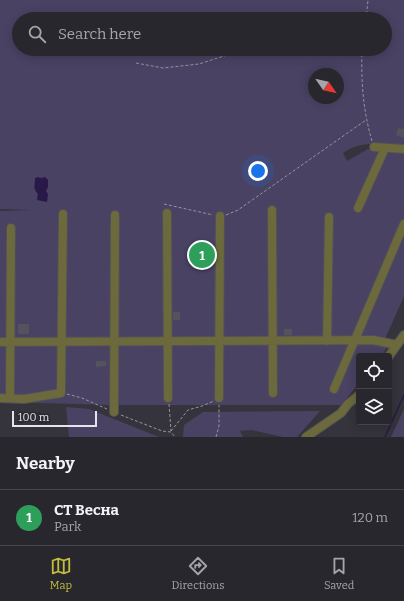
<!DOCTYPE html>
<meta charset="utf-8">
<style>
:root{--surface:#28272d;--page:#302f35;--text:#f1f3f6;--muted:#a5a5aa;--line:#444449;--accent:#c4bc3d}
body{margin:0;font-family:Bitter,serif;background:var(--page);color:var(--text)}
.controls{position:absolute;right:12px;bottom:12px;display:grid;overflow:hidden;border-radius:4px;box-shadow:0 2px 10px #0003}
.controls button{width:36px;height:36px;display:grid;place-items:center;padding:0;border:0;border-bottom:1px solid var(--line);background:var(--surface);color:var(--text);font:20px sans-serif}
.compass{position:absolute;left:308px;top:68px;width:36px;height:36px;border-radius:50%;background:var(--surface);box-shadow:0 2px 10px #0003;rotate:124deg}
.scale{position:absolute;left:12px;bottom:10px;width:85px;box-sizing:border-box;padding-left:4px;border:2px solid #e5e4ea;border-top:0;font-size:11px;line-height:14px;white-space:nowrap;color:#e5e4ea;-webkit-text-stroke:3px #2b2a31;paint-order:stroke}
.you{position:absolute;left:258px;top:171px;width:14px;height:14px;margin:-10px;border:3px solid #fff;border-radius:50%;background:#1a73e8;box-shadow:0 0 0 6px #1a73e833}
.badge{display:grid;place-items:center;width:26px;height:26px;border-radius:50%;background:var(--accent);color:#fff;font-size:13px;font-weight:700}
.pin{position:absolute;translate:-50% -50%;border:2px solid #fff;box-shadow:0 1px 4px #0006}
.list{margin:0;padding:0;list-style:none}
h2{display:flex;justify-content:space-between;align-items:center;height:52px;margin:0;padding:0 16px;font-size:17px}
h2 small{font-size:13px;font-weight:400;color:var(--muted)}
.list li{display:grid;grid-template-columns:26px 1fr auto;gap:12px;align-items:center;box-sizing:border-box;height:56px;padding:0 16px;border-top:1px solid var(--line)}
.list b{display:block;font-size:15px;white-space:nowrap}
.list p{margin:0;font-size:13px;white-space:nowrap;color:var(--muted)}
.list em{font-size:13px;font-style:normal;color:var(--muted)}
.icon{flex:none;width:22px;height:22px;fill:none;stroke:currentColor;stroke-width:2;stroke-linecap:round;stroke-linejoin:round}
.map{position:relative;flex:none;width:404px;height:437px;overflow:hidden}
.search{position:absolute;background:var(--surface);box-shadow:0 2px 10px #0003;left:12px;right:12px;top:12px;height:44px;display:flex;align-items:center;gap:10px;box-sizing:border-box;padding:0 14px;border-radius:22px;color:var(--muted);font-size:15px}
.sheet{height:108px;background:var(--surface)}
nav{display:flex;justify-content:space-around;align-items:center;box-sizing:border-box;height:56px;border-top:1px solid var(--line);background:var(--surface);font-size:11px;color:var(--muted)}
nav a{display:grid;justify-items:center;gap:2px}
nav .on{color:var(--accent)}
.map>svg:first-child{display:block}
.green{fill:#4a4263;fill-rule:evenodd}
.water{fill:#281949}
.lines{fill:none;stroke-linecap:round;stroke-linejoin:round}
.stream{stroke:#281949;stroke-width:1.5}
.building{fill:#54535b}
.minor-casing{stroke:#515058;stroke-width:10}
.path{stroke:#95949b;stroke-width:1;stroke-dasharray:3 2;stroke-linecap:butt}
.minor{stroke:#6c693c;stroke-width:8}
</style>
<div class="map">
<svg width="404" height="437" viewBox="0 0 404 437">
<rect width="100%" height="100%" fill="#35343c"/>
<!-- green -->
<path class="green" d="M0,0H404V146C383,144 361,140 343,153L347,161L368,149L404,151V296L385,339L386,349L381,356H359V383L341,405H112L0,402V211L31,210L0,209ZM19,19H385V49H19ZM314,74H338V98H314ZM45,177L48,180C49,190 45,192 37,197L38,194L35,190L34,186Z
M66,407L89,409L159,437H69Z
M404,409V437H391Z
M320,411L297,437H283L252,430L240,431L243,437H183L184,425L203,412Z"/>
<!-- water -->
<path class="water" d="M38,177L41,178L45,177L48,180V187L46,191L48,194L47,202L37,200L38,194C33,189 35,184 35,178Z"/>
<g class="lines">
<!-- stream -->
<path class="stream" d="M385,437L404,395"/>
</g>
<!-- building -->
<path class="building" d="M398,128L404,129V138L396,135Z
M173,312H180V320H173Z
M18,324H29V334H18Z
M284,329H292V335H284Z
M96,361H106V366L96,367Z"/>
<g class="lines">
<!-- minor casing -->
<g class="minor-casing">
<path id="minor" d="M374,147L404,149
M358,208L385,148
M272,210L273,393
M167,213L168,398
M327,341L329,217
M0,342L373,340L397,345
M389,356L404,335
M334,389L404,224
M0,398L24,399L61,393L63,214
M10,398L11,228
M219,398L220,216
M114,412L115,215
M306,437L341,413L348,404L359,395"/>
</g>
<!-- path -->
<path class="path" d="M339,19L347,15H366
M366,19L368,0
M362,49C361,82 363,110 372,141
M136,63L163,68L199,64L246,49
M164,204L213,215
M226,215L238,210L366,120
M67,394L82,398L107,409
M169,404L171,431
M121,415L162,431L171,432L175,437
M171,431L188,410L202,406L214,401
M216,437L219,426V405"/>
<!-- minor -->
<use href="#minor" class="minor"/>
</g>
</svg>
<div class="controls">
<button><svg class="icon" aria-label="locate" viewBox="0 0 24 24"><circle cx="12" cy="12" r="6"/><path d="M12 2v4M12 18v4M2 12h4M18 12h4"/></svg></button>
<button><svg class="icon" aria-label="layers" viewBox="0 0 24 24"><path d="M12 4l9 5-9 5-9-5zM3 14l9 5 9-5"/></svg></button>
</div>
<svg class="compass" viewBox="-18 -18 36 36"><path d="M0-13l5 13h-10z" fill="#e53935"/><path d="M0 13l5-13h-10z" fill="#a5a5aa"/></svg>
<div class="scale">100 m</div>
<div class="you"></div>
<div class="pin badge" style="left:202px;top:255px;background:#2e9e5b">1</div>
<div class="search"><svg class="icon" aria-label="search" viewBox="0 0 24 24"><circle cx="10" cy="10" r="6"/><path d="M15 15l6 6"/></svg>Search here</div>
</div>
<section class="sheet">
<h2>Nearby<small></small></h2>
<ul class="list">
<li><span class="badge" style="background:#2e9e5b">1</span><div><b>СТ Весна</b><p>Park</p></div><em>120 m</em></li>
</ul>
</section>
<nav>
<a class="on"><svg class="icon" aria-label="map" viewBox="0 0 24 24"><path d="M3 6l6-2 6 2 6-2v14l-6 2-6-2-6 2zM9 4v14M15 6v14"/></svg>Map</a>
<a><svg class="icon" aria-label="directions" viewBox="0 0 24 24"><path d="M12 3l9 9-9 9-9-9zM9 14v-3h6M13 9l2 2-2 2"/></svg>Directions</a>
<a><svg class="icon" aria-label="saved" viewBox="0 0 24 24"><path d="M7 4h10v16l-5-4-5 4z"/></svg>Saved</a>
</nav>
